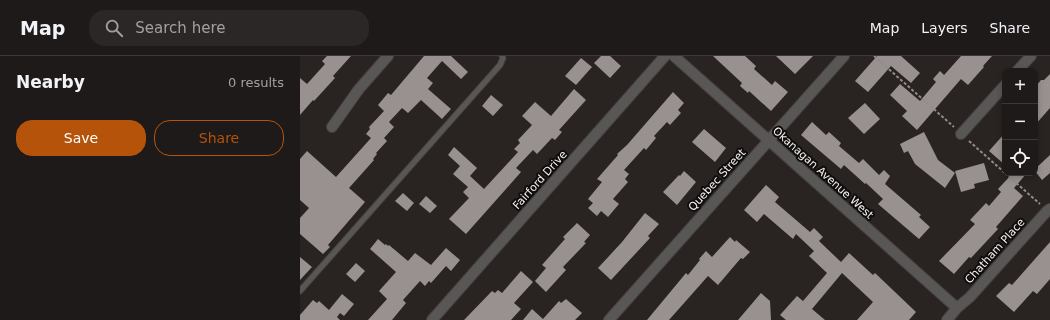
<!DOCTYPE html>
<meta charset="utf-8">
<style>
:root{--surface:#1f1a1a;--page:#2c2727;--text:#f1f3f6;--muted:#a1a1a2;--line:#3c3839;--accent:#b45309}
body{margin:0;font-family:"DejaVu Sans",sans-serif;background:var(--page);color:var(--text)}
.controls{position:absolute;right:12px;top:12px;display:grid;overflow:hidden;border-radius:8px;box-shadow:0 2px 6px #0003}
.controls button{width:36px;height:36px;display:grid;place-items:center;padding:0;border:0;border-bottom:1px solid var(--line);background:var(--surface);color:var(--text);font:20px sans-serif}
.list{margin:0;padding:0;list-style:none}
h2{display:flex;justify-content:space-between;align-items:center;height:52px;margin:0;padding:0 16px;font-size:17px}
h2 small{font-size:13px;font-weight:400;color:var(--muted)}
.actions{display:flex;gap:8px;padding:12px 16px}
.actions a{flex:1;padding:9px 0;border:1px solid var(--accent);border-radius:16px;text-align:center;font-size:14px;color:var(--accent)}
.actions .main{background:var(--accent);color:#fff}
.icon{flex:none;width:22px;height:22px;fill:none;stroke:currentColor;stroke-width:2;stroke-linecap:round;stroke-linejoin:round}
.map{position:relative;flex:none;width:750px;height:264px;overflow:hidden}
header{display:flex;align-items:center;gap:24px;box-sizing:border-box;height:56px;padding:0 20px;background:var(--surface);border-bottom:1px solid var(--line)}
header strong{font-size:19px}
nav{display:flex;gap:22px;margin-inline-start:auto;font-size:14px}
.search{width:280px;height:36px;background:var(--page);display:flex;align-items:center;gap:10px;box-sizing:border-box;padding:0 14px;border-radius:16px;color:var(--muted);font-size:15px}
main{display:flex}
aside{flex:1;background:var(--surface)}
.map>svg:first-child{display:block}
.building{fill:#98918f}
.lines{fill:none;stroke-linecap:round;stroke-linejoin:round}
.lane-casing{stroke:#46403f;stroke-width:7}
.street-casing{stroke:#46403f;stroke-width:12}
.path{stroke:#918c8b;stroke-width:2;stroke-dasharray:3 2;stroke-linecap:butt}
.lane{stroke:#595656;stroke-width:5}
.street{stroke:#595656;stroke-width:10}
.labels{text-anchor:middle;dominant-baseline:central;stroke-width:4;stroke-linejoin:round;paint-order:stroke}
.street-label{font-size:11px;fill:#f8f4f3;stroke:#100d0d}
</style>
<header>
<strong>Map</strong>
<div class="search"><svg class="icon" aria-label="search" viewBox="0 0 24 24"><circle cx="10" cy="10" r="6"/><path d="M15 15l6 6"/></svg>Search here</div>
<nav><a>Map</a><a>Layers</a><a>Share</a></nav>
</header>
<main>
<aside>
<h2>Nearby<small>0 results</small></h2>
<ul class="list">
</ul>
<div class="actions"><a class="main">Save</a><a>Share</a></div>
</aside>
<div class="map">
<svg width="750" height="264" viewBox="0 0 750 264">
<rect width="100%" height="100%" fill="#292322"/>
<!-- building -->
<path class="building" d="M27,0H51L33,20L35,22L14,45L13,44L0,59V22L7,28L25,8L22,5Z
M124,0H151L168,16L161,23L142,5L127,22L133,27L128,33L151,53L142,63L121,44L108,57L102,52L89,66L94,71L84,82L87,85L76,97L77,98L73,103L74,104L49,132L65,146L28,189L30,191L23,198L0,178V162L9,152L0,144V103L7,95L36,121L71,82L66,78L70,73L69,71L84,55L78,49L88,37L91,39Z
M301,0H310L321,10L310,22L294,7Z
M413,0H445L456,10L454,13L472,29L475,25L488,36L471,55L449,35L448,37L440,30L442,27Z
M476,0H513L495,18Z
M577,0H601L620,17L611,27L591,10L568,36L555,25Z
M661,0H692L683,10L684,11L668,29L661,23L617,74L602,60L607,55L590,39L600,28L620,45L636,26L633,23L640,15L644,19L645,18Z
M281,2L292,11L276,29L265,20Z
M750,18V52L735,69V31L741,24H744Z
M274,33L286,44L259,74L262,76L255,84L252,82L237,98L233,94L216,112L221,116L166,178L149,163L169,142L163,136L168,131L153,118L160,110L148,99L154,91L177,112L170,120L184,133L218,96L214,93L220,87L218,84L232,69L222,60L235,46L251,60Z
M373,36L384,47L378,54L381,57L370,69L367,66L354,80L356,82L346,94L344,92L324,114L329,118L325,123L328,126L313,143L319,148L308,161L301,155L297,160L288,152L293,147L288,143L302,126L297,123L318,99L317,98L327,89Z
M191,39L203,49L193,60L182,50Z
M565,47L580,63L564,78L548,62Z
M512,66L526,79L529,76L541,87L539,90L559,107L563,103L579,119L584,114L590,120L585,128L621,159L619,161L630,171L619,183L578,148L583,143L566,127L565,128L544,109L541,113L501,79Z
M404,73L426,92L415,106L392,86Z
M624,76L638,104L655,117L645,132L615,108L608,95L604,97L600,88Z
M705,77V109L689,95Z
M750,99V117L742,124L735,115V113Z
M684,107L689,124L674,128L675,132L661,136L655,115Z
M384,115L396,126L377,149L363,136L379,119L380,120Z
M713,117H727L714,132L723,140L696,171L698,173L671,202L669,201L654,218L639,205L675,168L670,164L686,147L689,150L701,136L698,133Z
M466,129L479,141L475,146L510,176L514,172L523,181L519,185L541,206L549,197L573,219L575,217L616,256L609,264H557L573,246L542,217L512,253L525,264H486L480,259L497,240L503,245L527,217L509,200L514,195L496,178L493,183L464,158L457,166L444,154Z
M103,137L114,147L107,155L95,145Z
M126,140L137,150L130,157L119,148Z
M345,157L359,168L348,180L350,182L311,224L298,212L322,186Z
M277,167L290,179L284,186L286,187L263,211L266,214L246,236L235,225L246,212L242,209L265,183L263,181Z
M430,181L435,186L436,184L450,196L443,203L441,202L418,229L408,220L369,264H347L386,217L388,219L400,204L399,203L406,195L412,201Z
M78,183L85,189L86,188L88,190L89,189L108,205L115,197L131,209L146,192L160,204L151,215L146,210L131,227L129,225L125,230L120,225L103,244L106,247L92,264H68L87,243L79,235L96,216L70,193Z
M750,186V223L737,238L733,235L714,256L696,240L709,227L712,229Z
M0,201L12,211L0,224Z
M56,207L65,215L55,226L46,218Z
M221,215L233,226L214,247L221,253L211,264H164L192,235L195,237L198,234L202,237Z
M461,237L470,245L471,264H438Z
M42,238L54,248L44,260L40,257L37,261L40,264H0V259L13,244L17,247L19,245L29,254Z
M266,243L282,257L275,264H223L232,253L243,263L259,245L261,247Z"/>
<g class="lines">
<!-- lane casing -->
<g class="lane-casing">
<path id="lane" d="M0,235L200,9L203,2L202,0"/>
</g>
<!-- street casing -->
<g class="street-casing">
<path id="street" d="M374,0L657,252
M717,15L731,0
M32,71L59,33L88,0
M661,78L705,29
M132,264L365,0
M309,264L544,0
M647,264L657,252L670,241L747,155L750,153"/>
</g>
<!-- path -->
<path class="path" d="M574,0L654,71
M669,85L705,117
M705,117L740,148"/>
<!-- lane -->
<use href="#lane" class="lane"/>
<!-- street -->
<use href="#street" class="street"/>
</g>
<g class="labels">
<!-- street labels -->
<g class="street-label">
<text transform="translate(523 117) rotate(42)">Okanagan Avenue West</text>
<text transform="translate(240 124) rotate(-48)">Fairford Drive</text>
<text transform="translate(417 124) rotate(-48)">Quebec Street</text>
<text transform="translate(695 195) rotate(-48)">Chatham Place</text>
</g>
</g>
</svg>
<div class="controls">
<button>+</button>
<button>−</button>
<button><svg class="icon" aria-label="locate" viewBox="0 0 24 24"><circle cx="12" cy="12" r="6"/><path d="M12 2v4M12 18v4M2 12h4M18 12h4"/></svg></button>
</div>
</div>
</main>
